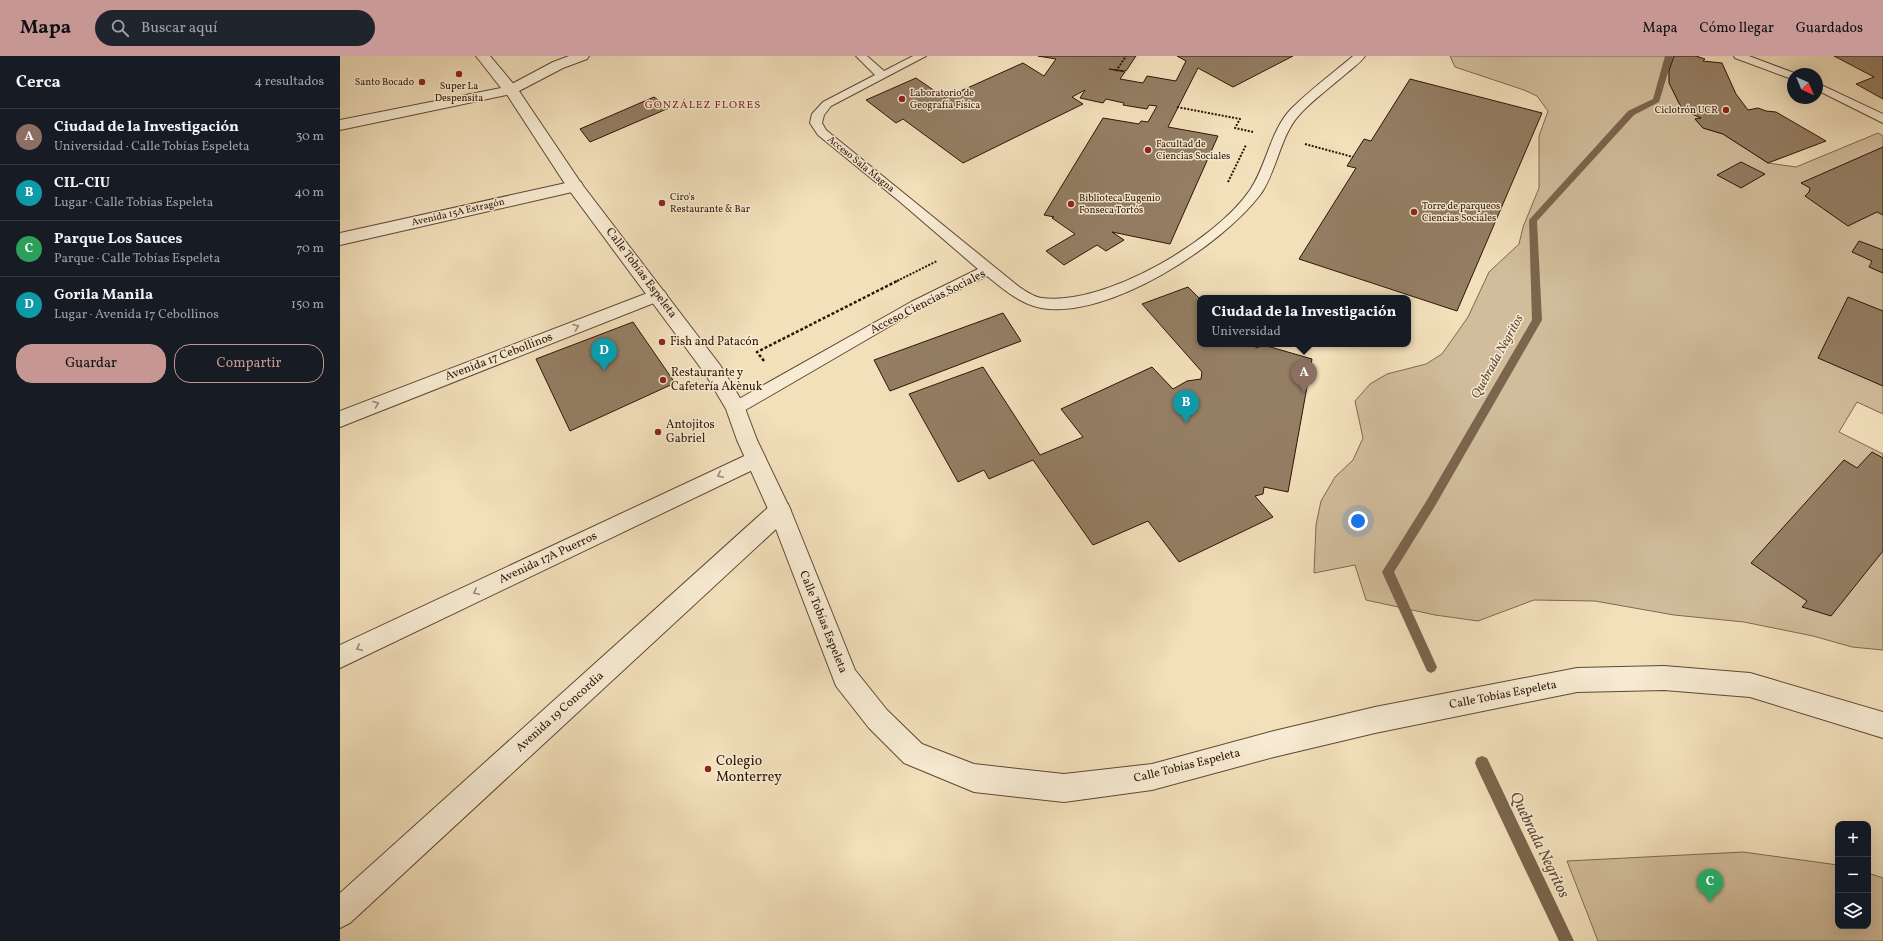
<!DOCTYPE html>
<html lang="es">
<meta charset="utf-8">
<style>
:root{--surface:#171b24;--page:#20242c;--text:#f1f3f6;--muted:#9ea1a6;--line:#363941;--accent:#c59692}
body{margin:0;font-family:Vollkorn,serif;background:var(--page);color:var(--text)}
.controls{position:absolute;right:12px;bottom:12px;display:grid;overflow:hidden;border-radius:8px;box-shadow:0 4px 16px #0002}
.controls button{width:36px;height:36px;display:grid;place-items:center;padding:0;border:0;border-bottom:1px solid var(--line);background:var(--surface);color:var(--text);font:20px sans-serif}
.compass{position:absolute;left:1447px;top:12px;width:36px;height:36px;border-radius:50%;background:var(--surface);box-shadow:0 4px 16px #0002;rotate:136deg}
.you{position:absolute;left:1018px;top:465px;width:14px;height:14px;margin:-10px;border:3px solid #fff;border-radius:50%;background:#1a73e8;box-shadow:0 0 0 6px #1a73e833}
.badge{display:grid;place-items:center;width:26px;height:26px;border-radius:50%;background:var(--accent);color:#fff;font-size:13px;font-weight:700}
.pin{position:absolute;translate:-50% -33px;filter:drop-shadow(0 1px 2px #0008)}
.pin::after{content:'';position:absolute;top:21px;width:14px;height:12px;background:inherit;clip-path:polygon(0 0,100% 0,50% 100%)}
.popup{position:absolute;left:857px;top:239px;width:214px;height:52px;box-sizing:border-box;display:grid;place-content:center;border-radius:8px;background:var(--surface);filter:drop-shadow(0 1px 3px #0005);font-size:13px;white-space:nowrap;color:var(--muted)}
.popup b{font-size:15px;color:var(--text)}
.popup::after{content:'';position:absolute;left:50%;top:100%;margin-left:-8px;border:8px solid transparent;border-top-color:var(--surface)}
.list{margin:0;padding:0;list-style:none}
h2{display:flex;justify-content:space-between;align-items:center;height:52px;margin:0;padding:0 16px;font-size:17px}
h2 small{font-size:13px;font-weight:400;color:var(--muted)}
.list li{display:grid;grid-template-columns:26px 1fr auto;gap:12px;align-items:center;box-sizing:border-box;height:56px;padding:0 16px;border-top:1px solid var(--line)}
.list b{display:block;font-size:15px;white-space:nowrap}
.list p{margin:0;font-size:13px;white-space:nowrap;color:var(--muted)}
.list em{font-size:13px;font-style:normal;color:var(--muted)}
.actions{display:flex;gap:8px;padding:12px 16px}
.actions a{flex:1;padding:9px 0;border:1px solid var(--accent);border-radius:16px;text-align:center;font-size:14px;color:var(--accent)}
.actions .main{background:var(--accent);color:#111}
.icon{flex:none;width:22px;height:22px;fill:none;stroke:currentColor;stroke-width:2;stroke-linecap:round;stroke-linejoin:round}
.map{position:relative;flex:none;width:1543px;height:885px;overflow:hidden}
header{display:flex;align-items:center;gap:24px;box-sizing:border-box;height:56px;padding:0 20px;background:var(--accent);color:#111}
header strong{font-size:19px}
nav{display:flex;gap:22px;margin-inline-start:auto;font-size:14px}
.search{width:280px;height:36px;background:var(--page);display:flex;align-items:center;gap:10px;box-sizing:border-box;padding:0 14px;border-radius:22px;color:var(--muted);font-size:15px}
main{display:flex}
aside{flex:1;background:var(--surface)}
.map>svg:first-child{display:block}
.green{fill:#d1bd9c;stroke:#806851}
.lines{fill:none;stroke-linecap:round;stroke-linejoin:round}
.stream{fill:#7b654d;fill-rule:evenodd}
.building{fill:#947e64;stroke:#2e1406}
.service-casing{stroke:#5f4733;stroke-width:2}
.minor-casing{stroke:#5f4733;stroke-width:2}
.tertiary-casing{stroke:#5f4733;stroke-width:2}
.path-far1{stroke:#2e1406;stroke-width:2;stroke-dasharray:2 1.5;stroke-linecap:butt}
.path{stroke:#2e1406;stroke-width:2.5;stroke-dasharray:3 2;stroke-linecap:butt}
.service{fill:#f7ebd3;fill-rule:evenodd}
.minor{fill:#f7ebd3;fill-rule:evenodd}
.tertiary{fill:#f7ebd3;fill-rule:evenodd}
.oneway{stroke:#9d8a77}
.poi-dot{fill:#8f2418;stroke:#f7ebd3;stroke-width:1.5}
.labels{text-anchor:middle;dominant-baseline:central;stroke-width:3;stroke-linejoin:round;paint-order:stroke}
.far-poi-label{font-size:10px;fill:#2e1406;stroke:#f7ebd3;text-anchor:start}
.far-street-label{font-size:10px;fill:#2e1406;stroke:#f7ebd3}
.far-neighbourhood-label{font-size:11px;letter-spacing:1px;fill:#7a1f14;stroke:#f7ebd3}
.street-label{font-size:12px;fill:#2e1406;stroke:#f7ebd3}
.poi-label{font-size:12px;fill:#2e1406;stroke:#f7ebd3;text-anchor:start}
.water-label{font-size:13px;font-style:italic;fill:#624a36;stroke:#f7ebd3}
.near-poi-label{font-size:14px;fill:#2e1406;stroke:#f7ebd3;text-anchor:start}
.near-water-label{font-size:16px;font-style:italic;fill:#624a36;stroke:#f7ebd3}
</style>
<header>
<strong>Mapa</strong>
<div class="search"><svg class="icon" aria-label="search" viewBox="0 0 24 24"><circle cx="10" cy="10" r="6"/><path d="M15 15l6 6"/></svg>Buscar aquí</div>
<nav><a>Mapa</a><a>Cómo llegar</a><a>Guardados</a></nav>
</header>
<main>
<aside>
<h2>Cerca<small>4 resultados</small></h2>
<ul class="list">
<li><span class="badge" style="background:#8d6e63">A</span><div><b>Ciudad de la Investigación</b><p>Universidad · Calle Tobías Espeleta</p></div><em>30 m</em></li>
<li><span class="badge" style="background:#0f9aa8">B</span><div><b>CIL-CIU</b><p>Lugar · Calle Tobías Espeleta</p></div><em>40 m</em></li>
<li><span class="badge" style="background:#2e9e5b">C</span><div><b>Parque Los Sauces</b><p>Parque · Calle Tobías Espeleta</p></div><em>70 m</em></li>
<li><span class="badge" style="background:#0f9aa8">D</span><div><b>Gorila Manila</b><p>Lugar · Avenida 17 Cebollinos</p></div><em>150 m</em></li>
</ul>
<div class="actions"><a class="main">Guardar</a><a>Compartir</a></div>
</aside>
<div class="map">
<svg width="1543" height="885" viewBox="0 0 1543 885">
<rect width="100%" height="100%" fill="#f2e0bb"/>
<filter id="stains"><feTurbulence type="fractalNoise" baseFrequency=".005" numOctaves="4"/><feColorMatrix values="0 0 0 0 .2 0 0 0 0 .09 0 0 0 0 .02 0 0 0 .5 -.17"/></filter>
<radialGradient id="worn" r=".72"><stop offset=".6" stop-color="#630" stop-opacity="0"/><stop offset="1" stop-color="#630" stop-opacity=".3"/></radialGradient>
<!-- green -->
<path class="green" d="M1110,0H1334C1323,19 1333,35 1342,53L1352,55L1350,57L1361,62L1355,63L1363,72L1383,78L1428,107L1456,111L1538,77L1543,80V358L1517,346L1499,376L1543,398V594L1512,591L1473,580L1404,566L1334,559L1255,545L1194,544L1138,565L1095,559L1026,544L1015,509L974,517L976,469L981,445L995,421L1013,404L1023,382L1015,345L1030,328L1047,318L1086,308L1102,298L1128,261L1149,216L1179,188L1183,171L1199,132V80L1208,55L1197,40L1184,34L1115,11Z
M1403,796L1498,809V870H1528V817L1543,822V885H1258L1227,805Z"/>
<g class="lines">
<!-- stream -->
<path class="stream" d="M1325,0H1333L1319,46L1294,59L1197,165L1202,264L1095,450L1054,516L1097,611L1095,615L1091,617L1087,615L1042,516L1087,444L1192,264L1189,164L1288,55L1313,43Z
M1142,700L1147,702L1234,885H1219L1137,712L1135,707L1137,702Z"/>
</g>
<!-- building -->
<path class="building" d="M698,0H796L786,15L769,13L785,16L780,23L803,27L807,20L836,25L846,5L837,0H953L893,31L858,12L828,71L878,80L830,188L772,176L784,184L766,195L757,189L724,209L706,195L735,178L712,162L714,161L704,159L763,62L799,68L801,65L808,66L817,50L809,49L807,53L783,49L784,47L766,43L763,47L740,42L745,34L732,41L743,48L623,107L563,63L556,67L526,44L576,22L605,42L683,7L704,20L716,3Z
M1334,0H1356L1365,3L1363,5L1382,7L1396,38L1408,54L1418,52L1426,55L1436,56L1486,85L1428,107L1383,78L1363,72L1355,63L1361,62L1350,57L1352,55L1342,53L1329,27V15Z
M1494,0H1543V43L1516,28L1534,21Z
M1070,23L1202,57L1117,255L959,203L1016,112L1007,110L1024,83L1031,85Z
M314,41L329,52L250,86L240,73Z
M1543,91V159L1537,156L1508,170L1465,140L1469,136L1470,132L1461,127Z
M1401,106L1425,118L1401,132L1377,119Z
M1519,185L1543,194V217L1529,211L1532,205L1512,196Z
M848,231L860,243V288H909L918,292L920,288L972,303L948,436L924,431L923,438L915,440L933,461L839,506L808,465L753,489L693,404L649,423L644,414L618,426L569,338L643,311L700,399L743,381L721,353L812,311L833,333L847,325L861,323L862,316L802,248Z
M1508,241L1543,255V330L1478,302Z
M663,257L681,285L550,335L534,304Z
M293,266L335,327L230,375L196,303Z
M1532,396L1543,402V495L1491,560L1462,551L1467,545L1411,507L1504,404L1517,412Z"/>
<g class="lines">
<!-- service casing -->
<g class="service-casing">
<path id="service" d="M516,0H527L544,15L573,0H586L491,50L484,59L482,67L486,74L678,230C685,235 694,241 702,242C765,250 875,185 910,134C927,109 930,75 951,53C970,34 993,17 1013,0H1025C1021,6 1014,11 1008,16C992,30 974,43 960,58C940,79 937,116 920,139C881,190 768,264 701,252C680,248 663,233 647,220L581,252L402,356L396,358L390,356L388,352L390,348L571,246L638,213L559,145L478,79L470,67L472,58L483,46L535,19Z
M1394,0H1409L1457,18H1453V23L1449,22L1395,2Z
M1477,27L1543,58V67L1477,34Z"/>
</g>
<!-- minor casing -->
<g class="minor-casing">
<path id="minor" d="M136,0H150L176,31L178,34L176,37L0,74V64L161,32Z
M235,125L241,126L243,130L241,134L0,189V177Z
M318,233L324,235L327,239L324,243L0,371V355Z
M415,395L423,397L426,403L423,409L0,612V589Z
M440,446L448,448L451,455L448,462L10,867L0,872V837L432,448Z"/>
</g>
<!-- tertiary casing -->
<g class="tertiary-casing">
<path id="tertiary" d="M229,0H249L247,3L223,12L179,35L241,127L380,309L403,347L417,384L451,455L515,614L547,654L582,688L634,708L724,718L812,708L934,675L1035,651L1237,612L1324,610L1410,617L1543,656V682L1410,641L1324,634L1237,636L1035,677L934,701L812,734L724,746L634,736L564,707L529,672L496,630L429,455L397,384L386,353L366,319L229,134L164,34L166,31L213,6Z"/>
</g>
<!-- path-far1 -->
<path class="path-far1" d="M776,15L786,0
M837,51L900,63L895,72L913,76
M965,88L1013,101
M888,126L906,89
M557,225L597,205"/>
<!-- path -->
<path class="path" d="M424,305L417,296L559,224"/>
<!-- service -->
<use href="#service" class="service"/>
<!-- minor -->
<use href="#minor" class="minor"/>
<!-- tertiary -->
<use href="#tertiary" class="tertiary"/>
</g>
<!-- one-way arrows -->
<defs><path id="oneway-chevron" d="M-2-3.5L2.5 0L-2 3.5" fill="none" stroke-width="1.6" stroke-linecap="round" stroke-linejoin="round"/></defs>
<g class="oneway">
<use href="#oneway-chevron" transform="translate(236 271) rotate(-21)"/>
<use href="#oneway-chevron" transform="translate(36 348) rotate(-21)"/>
<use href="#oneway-chevron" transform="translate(380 419) rotate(155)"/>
<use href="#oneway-chevron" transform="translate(136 536) rotate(155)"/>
<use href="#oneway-chevron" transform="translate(19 592) rotate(155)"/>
</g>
<!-- markers -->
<g class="poi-dot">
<circle cx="119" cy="18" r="4"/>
<circle cx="82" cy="26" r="4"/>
<circle cx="562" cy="43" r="4"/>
<circle cx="1386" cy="54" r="4"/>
<circle cx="808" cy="94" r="4"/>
<circle cx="322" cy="147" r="4"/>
<circle cx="731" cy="148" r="4"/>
<circle cx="1074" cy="156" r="4"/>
<circle cx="322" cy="286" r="4"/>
<circle cx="323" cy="324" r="4"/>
<circle cx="318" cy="376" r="4"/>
<circle cx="368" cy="713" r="4"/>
</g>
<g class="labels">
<!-- far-poi labels -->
<g class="far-poi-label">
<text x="74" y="26" text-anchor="end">Santo Bocado</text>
<text x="119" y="30" text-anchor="middle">Super La<tspan x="119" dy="12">Despensita</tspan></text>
<text x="570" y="37">Laboratorio de<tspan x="570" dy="12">Geografía Física</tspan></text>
<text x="1378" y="54" text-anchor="end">Ciclotrón UCR</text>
<text x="816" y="88">Facultad de<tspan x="816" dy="12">Ciencias Sociales</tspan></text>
<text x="330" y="141">Ciro's<tspan x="330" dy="12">Restaurante &amp; Bar</tspan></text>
<text x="739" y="142">Biblioteca Eugenio<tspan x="739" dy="12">Fonseca Tortós</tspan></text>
<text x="1082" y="150">Torre de parqueos<tspan x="1082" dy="12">Ciencias Sociales</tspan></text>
</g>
<!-- far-street labels -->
<g class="far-street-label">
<text transform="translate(521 108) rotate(39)">Acceso Sala Magna</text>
<text transform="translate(118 156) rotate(-13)">Avenida 15A Estragón</text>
</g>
<!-- far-neighbourhood labels -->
<g class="far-neighbourhood-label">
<text x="363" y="49">GONZÁLEZ FLORES</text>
</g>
<!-- street labels -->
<g class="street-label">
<text transform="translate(301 217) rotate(53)">Calle Tobías Espeleta</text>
<text transform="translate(588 246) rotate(-27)">Acceso Ciencias Sociales</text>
<text transform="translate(159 301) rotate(-21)">Avenida 17 Cebollinos</text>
<text transform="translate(208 502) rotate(-25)">Avenida 17A Puerros</text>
<text transform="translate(483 566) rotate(68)">Calle Tobías Espeleta</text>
<text transform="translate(1163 639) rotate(-11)">Calle Tobías Espeleta</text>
<text transform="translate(220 656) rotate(-42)">Avenida 19 Concordia</text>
<text transform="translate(847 710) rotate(-14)">Calle Tobías Espeleta</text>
</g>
<!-- poi labels -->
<g class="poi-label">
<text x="330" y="286">Fish and Patacón</text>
<text x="331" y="317">Restaurante y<tspan x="331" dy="14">Cafetería Akènuk</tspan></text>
<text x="326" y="369">Antojitos<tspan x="326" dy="14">Gabriel</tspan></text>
</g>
<!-- water labels -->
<g class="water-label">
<text transform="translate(1158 301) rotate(-61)">Quebrada Negritos</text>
</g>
<!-- near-poi labels -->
<g class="near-poi-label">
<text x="376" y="705">Colegio<tspan x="376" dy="16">Monterrey</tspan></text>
</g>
<!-- near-water labels -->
<g class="near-water-label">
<text transform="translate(1199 789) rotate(64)">Quebrada Negritos</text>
</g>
</g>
<rect width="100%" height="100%" filter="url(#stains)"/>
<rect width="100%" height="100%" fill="url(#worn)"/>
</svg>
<div class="controls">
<button>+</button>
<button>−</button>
<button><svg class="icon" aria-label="layers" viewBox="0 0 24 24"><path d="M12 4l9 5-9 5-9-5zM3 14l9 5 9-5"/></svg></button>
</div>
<svg class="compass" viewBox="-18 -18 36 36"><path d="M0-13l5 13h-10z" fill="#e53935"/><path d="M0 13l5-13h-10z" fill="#9ea1a6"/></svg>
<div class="you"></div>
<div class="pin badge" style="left:964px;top:337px;background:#8d6e63">A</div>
<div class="popup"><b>Ciudad de la Investigación</b>Universidad</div>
<div class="pin badge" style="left:846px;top:367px;background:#0f9aa8">B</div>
<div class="pin badge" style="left:1370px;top:846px;background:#2e9e5b">C</div>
<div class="pin badge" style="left:264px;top:315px;background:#0f9aa8">D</div>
</div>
</main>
